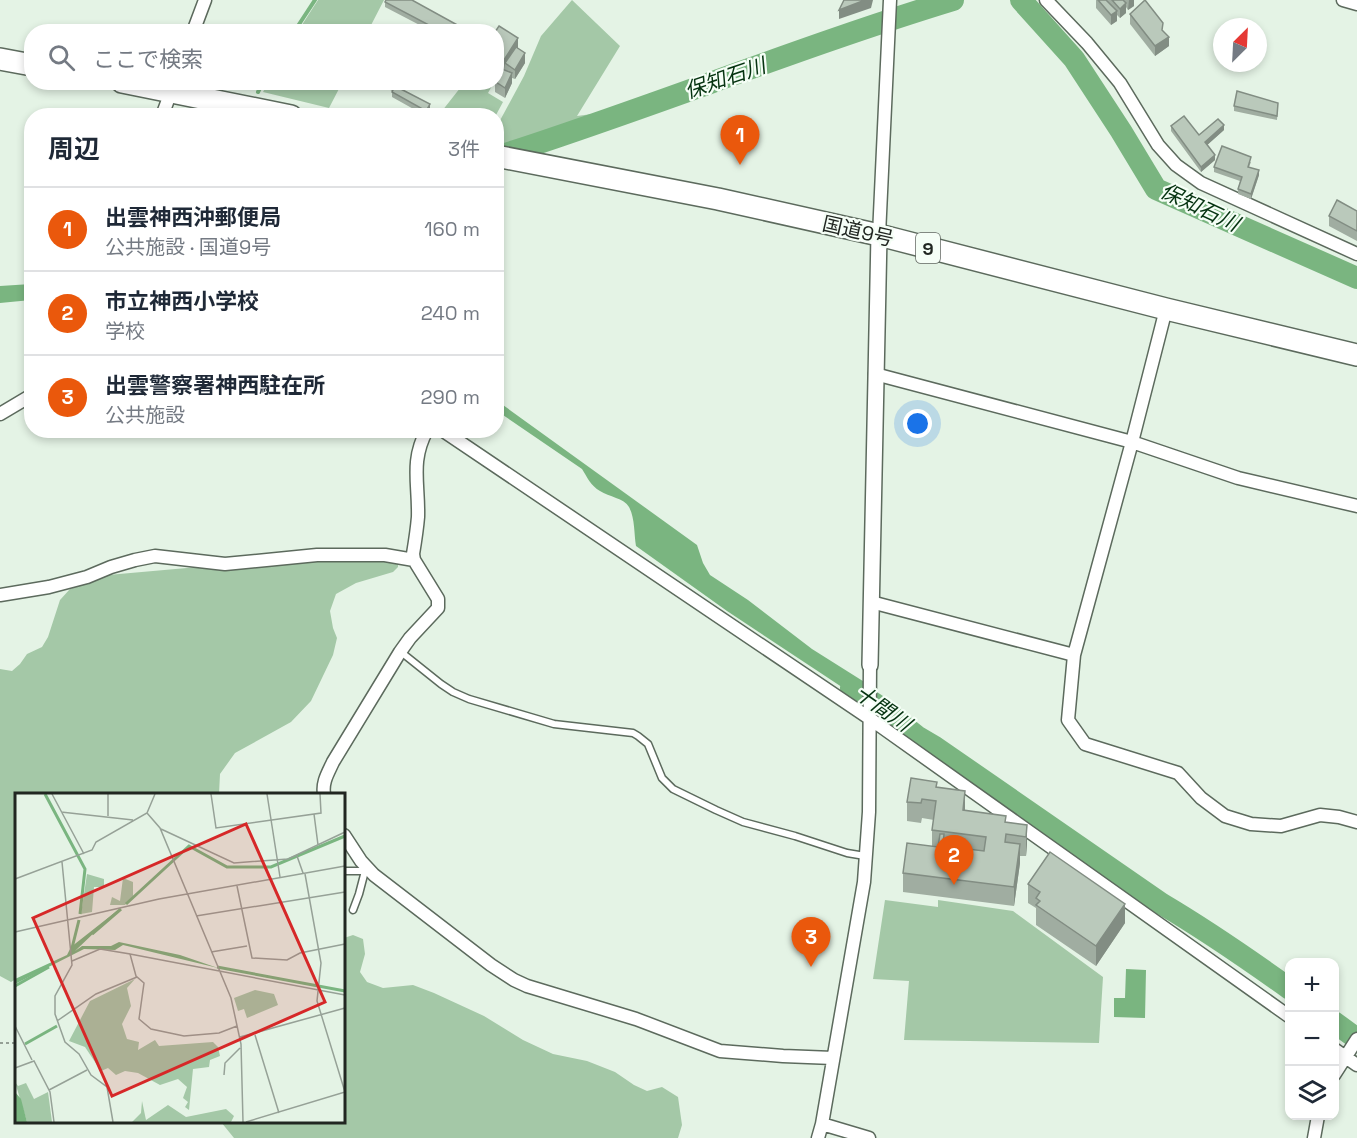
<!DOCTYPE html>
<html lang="ja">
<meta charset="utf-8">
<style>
:root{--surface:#fff;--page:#f6f6f7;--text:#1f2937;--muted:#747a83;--line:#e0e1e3;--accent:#ea580c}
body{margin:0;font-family:"Space Grotesk","Noto Sans JP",sans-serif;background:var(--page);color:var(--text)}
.controls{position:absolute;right:18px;bottom:18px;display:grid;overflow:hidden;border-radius:12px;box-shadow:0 3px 9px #0003}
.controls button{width:54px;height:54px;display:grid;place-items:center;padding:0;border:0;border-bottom:2px solid var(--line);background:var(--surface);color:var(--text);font:30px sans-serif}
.compass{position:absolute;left:1213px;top:18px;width:54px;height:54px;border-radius:50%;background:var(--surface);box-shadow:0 3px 9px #0003;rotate:24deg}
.you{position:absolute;left:918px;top:424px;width:21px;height:21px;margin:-15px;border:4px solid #fff;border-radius:50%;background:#1a73e8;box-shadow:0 0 0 9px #1a73e833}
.badge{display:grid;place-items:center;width:39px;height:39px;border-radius:50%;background:var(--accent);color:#fff;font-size:20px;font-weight:700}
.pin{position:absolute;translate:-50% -50px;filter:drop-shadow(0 2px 3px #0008)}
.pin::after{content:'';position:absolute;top:32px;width:21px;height:18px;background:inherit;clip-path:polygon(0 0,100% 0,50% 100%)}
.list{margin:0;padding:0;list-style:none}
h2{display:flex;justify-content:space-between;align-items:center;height:78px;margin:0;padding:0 24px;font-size:26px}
h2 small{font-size:20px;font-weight:400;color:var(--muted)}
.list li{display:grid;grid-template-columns:39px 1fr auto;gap:18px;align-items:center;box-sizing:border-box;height:84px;padding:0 24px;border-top:2px solid var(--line)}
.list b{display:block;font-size:22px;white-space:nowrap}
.list p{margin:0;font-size:20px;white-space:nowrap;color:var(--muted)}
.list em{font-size:20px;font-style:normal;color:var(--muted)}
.icon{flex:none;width:33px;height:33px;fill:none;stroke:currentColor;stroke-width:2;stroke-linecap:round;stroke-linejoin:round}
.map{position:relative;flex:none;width:1357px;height:1138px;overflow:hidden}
.search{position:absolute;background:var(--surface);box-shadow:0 3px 9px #0003;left:24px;top:24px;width:480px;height:66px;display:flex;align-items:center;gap:15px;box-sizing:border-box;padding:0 21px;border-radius:24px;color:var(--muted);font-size:22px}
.panel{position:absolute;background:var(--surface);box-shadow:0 3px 9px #0003;left:24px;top:108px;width:480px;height:330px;border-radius:24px}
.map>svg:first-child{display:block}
.green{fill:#a4c8a7}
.water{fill:#7ab580}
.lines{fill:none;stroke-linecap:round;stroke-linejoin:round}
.stream{stroke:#7ab580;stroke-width:4}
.river{stroke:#7ab580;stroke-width:22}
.service-casing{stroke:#5c6a5d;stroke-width:9}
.minor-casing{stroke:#5c6a5d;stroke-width:15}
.tertiary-casing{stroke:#5c6a5d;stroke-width:18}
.trunk-casing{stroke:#5c6a5d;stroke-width:24}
.path{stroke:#949f95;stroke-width:2;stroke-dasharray:3 3;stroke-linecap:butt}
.service{stroke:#fff;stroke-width:6}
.minor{stroke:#fff;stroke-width:12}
.tertiary{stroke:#fff;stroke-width:15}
.trunk{stroke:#fff;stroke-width:21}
.wall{fill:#a0ada1}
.shaded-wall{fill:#828d83}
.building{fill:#bac9bb;stroke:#828d83;stroke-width:1.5}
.labels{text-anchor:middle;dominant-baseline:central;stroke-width:4.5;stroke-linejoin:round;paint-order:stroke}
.shield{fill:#f5fef6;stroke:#616761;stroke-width:1.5}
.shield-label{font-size:18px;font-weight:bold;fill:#212621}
.street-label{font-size:20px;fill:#212621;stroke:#f5fef6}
.water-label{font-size:21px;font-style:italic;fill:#053310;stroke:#f5fef6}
.inset-river{fill:none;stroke:#7ab580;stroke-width:3}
.inset-road{fill:none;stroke:#96a197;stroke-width:1.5}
.view{fill:#d62828;fill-opacity:0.15;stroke:#d62828;stroke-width:3}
.inset-edge{fill:none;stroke:#212621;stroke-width:3}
</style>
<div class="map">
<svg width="1357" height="1138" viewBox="0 0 1357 1138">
<rect width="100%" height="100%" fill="#e4f3e5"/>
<!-- green -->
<path class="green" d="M318,0H384L368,31H298Z
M572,0L620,46L577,116L592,114L586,122L519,147L497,142V126L524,76L541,36Z
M268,83V82L342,83L329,108L263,92Z
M464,83L491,82L493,84L488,93L503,102L496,115H450L442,111Z
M321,557L382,558L398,563V567L393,572L356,583L336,594L330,611L333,628L337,638L333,655L311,701L291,722L235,753L220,774L219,794H16V979L11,982L0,976V669L12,671L20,664L27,654L42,647L48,637L60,600L70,589L108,575L198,567H239Z
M885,900L938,907V900L1013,911L1103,977L1099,1043L904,1040L909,981L873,979Z
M353,935L363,939L365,954L360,972L367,982L383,988L413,985L434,993L484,1016L523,1040L553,1054L587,1061L615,1072L634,1085L647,1091L662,1087L678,1097L682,1125L678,1138H234L221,1122H344V938Z"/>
<!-- water -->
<path class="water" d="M31,284V300L0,303V286Z
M496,400L697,545L703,563L710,575L748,600L812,649L866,683V703L727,611L636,546C634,534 635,518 629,507C624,498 609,497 600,491C591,486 587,477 582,469L497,411Z
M1126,969L1146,970L1145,1018L1114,1017V998H1125Z"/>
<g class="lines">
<!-- stream -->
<path class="stream" d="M294,32L315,0
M258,92L263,82"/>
<!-- river -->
<path class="river" d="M1021,0L1074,59L1121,131L1156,189L1357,278
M496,157C650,108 799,47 953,0
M851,688L884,710L918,737L935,747L1162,904C1206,930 1248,959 1290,989
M1334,1022L1357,1039"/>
<!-- service casing -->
<g class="service-casing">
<path id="service" d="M401,652L441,684L453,692L469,699L554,724L633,733L638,736L648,744L662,778L673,789L716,810L743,822L795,836L847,853L865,856
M344,871H365
M353,910L359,894L365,871L367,868"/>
</g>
<!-- minor casing -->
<g class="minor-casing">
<path id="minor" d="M1046,0L1087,43L1120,83L1158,145L1176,165L1201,183L1357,254
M1343,0L1357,4
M193,32L205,0
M162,116L172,89
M879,235L890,0
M1166,309L1132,442L1074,655L1068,720L1085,744L1178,773L1201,798L1225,816L1251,824L1281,826L1320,815L1339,817L1357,822
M875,374L1132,442L1238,478L1357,506
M0,414L32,395
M442,430L869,718L1290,1017
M0,595L49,587L87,577L111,567L135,560L155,556L225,564L317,555H385L414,560
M871,602L1074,655
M324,794C322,782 328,773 333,762L400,652L410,638L438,608V599L414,560L413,554C415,542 417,529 418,517C419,484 410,461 427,430
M344,835L361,861L374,875L491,965L514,980L527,986L636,1019L720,1051L783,1056L833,1058
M1334,1049L1357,1065
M1334,1075L1357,1039
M822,1124L869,1138
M818,1138L822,1124L864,882L869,812L870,665
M1314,1138L1318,1116"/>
</g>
<!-- tertiary casing -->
<g class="tertiary-casing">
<path id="tertiary" d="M870,665L879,235"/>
</g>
<!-- trunk casing -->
<g class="trunk-casing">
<path id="trunk" d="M0,59L32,65
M122,82L291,116
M496,156L718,199L879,235L1166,309L1357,355"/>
</g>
<!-- path -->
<path class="path" d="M0,1043H16"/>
<!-- service -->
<use href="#service" class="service"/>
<!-- minor -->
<use href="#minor" class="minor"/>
<!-- tertiary -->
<use href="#tertiary" class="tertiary"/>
<!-- trunk -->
<use href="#trunk" class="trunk"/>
</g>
<!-- wall -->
<path class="wall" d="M1096,0H1134V6L1128,10L1126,7V13L1120,18L1117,15V21L1111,25L1096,8Z
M385,2L470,32H433L385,7Z
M1130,14L1163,31L1169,46L1155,56L1130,24Z
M496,32L518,48L525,63L515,79L512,78V83L505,98L495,92V82H496L502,69L496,66Z
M376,82H395V84L392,91Z
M392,92L430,108L426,116L392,97Z
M1278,103L1277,120L1234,111V106Z
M1171,126L1199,135L1224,130L1207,145L1215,160L1201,172L1171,131Z
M1251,162L1249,167L1259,175L1251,199L1238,194V189L1240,181L1214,172V167Z
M1357,211V241L1329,226V216Z
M937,787L965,810L1006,822L1027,825V844L1026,856H1020V863L1014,906L903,892V873L932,847V830L934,820L922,818L921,823L907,821V802Z
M1028,884L1125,923L1096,966L1036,925V908L1028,903Z"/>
<!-- shaded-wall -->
<path class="shaded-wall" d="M865,0H873L871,8L839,19V10Z
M1129,0H1134V6L1128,10Z
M1126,3V13L1120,18V9Z
M1117,11V21L1111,25V15Z
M1169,37V46L1155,56V46Z
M518,38V48L508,65L505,63L504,70V60Z
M525,53V63L515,79V70Z
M512,73V83L505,98V88Z
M393,82H395V84L392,91V86Z
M430,104V108L426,116V111Z
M1224,125V130L1205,147V142Z
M1215,155V160L1201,172V167Z
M1259,170V175L1251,199V194Z
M965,791V810H963Z
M1027,825V844L1026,856V837Z
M1020,844V863L1014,906V887Z
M1125,904V923L1096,966V946Z"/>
<!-- building -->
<path class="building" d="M386,0H412L470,32H442L385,2Z
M844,0H865L839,10Z
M1098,0H1106L1117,11L1111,15Z
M1112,0H1123L1126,3L1120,9Z
M1145,0L1163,23L1162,30L1169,37L1155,46L1130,14Z
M499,26L518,38L504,60L496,56V32H495Z
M516,47L525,53L515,70L505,63Z
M502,69L512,73L505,88L496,82V80Z
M385,82H393L392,86Z
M395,86L430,104L426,111L392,92Z
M1237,91L1278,103L1277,116L1234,106Z
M1184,116L1199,135L1218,119L1224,125L1205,142L1215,155L1201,167L1171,126Z
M1222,146L1251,157L1248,167L1259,170L1251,194L1238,189L1242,177L1214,167Z
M1337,200L1357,211V231L1329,216Z
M911,778L937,782L936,787L965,791L963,810L1006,816L1005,822L1027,825L1026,837L1006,834L1005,842L1020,844L1014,887L903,873L907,843L938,847L940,834H944L943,846L984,851L986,837L932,830L936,801L922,799L921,803L907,802Z
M1050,852L1125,904L1096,946L1036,905L1040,901L1036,898L1040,892L1028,884Z"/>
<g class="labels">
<!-- shield labels -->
<rect class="shield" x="916" y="233" width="24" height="30" rx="4.5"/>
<g class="shield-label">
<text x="928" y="248">9</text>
</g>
<!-- street labels -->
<g class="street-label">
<text transform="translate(858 231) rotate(13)">国道9号</text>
</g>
<!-- water labels -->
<g class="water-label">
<text transform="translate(725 78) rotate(-19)">保知石川</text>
<text transform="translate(1200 207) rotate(25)">保知石川</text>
<text transform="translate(883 708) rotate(35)">十間川</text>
</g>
</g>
<!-- overview -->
<g transform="translate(15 793)">
<rect width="330" height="330" fill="#e4f3e5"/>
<path d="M72,81L89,86V94H79L77,119L66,121ZM108,85L118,89V103L110,112H95L97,104L105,108ZM120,186L112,195L116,213L107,231L112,246L124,249L123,257L140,247L144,253L198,249L203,254L205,263L195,267L194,274L178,276L174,317L170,314L173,309L168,305L172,294L163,286L145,292L123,280L110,278L101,282L93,275L86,278L70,254L54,248L75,208ZM240,197L259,201L263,212L232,225L229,216L223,218L219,205ZM0,289L3,293L11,290L19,306L33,299L37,329H12ZM127,308L131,327L153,312L171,324L211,316L219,323L216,329H117L126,320Z" fill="#a4c8a7"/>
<path d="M103,117L60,158L67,153H96L104,149L165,162L203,175L108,152L100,157L69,156L0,191V186L52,162L56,154ZM0,299L6,306L12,329H0Z" fill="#7ab580"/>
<path class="inset-river" d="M30,1L70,76L65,121M111,111L174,53L212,74H256L330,43M77,141L106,116M57,155L64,127M202,174L330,198M0,193L34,174M10,251L42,233"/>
<path class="inset-road" d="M37,1L69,61M93,1V23M196,1L201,35L306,20L305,1M252,1L265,84M46,19L118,27M132,20L145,35L216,205L226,251L228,329M299,21L303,52M146,36L219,70L273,66L330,39M282,63L288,80M47,69L57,172L40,203V221L50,249L64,261L76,282L92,294L98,329M0,86L77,57L81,49L132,20L140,1M222,93L237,165L272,167L285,160L330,151M181,123L330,99M0,139L144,106L330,73M196,159L232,153M115,161L330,202M57,168L85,156L115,161L121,183L129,190L124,226L136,236L169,243L204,240L222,233M42,228L81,201L122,184M0,233L17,267M240,242L264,320M225,244L330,215M0,275L19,268L35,299L39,329M209,282L210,270L225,255M34,297L72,277M231,329L330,299L302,208L306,170L290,81"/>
<path class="view" d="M231,31L310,209L97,303L18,125Z"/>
<rect width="330" height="330" class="inset-edge"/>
</g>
</svg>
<div class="controls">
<button>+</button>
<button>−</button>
<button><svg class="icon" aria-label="layers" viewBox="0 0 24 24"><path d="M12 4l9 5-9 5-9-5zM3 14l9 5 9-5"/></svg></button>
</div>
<svg class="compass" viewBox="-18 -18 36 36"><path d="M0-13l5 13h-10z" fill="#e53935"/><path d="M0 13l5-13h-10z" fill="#747a83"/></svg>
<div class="you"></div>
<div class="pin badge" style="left:740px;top:165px">1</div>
<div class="pin badge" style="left:954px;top:885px">2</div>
<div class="pin badge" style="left:811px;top:967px">3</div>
<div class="search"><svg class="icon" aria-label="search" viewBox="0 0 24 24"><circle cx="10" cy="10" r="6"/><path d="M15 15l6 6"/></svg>ここで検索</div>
<section class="panel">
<h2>周辺<small>3件</small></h2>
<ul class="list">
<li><span class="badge">1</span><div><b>出雲神西沖郵便局</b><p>公共施設 · 国道9号</p></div><em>160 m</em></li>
<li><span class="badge">2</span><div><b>市立神西小学校</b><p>学校</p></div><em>240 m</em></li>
<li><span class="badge">3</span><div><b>出雲警察署神西駐在所</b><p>公共施設</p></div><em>290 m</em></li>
</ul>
</section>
</div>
